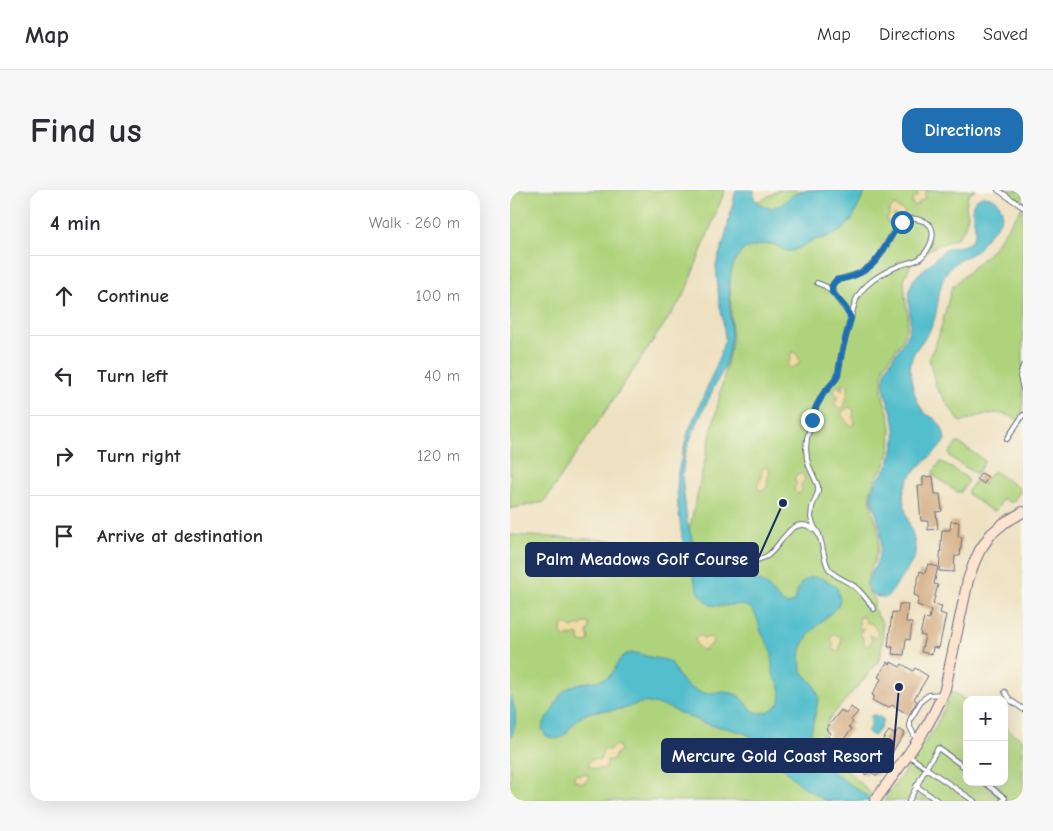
<!DOCTYPE html>
<meta charset="utf-8">
<style>
:root{--surface:#fff;--page:#f7f7f7;--text:#2b2b33;--muted:#7c7c81;--line:#e1e1e2;--accent:#1f6fb2}
body{margin:0;font-family:"Comic Neue",sans-serif;background:var(--page);color:var(--text)}
.controls{position:absolute;right:15px;bottom:15px;display:grid;overflow:hidden;border-radius:10px;box-shadow:0 5px 20px #0002}
.controls button{width:45px;height:45px;display:grid;place-items:center;padding:0;border:0;border-bottom:1px solid var(--line);background:var(--surface);color:var(--text);font:25px sans-serif}
.stop{position:absolute;width:15px;height:15px;margin:-11px;border:4px solid #1f6fb2;border-radius:50%;background:#fff}
.stop.end{background:#1f6fb2;border-color:#fff;box-shadow:0 1px 5px #0008}
.list{margin:0;padding:0;list-style:none}
h2{display:flex;justify-content:space-between;align-items:center;height:65px;margin:0;padding:0 20px;font-size:21px}
h2 small{font-size:16px;font-weight:400;color:var(--muted)}
.list li{display:grid;grid-template-columns:32px 1fr auto;gap:15px;align-items:center;box-sizing:border-box;height:80px;padding:0 20px;border-top:1px solid var(--line)}
.list b{display:block;font-size:19px;white-space:nowrap}
.list em{font-size:16px;font-style:normal;color:var(--muted)}
.icon{flex:none;width:28px;height:28px;fill:none;stroke:currentColor;stroke-width:2;stroke-linecap:round;stroke-linejoin:round}
.map{position:relative;flex:none;width:513px;height:611px;overflow:hidden;border-radius:15px}
header{display:flex;align-items:center;gap:30px;box-sizing:border-box;height:70px;padding:0 25px;background:var(--surface);border-bottom:1px solid var(--line)}
header strong{font-size:24px}
nav{display:flex;gap:28px;margin-inline-start:auto;font-size:18px}
.intro{display:flex;align-items:center;justify-content:space-between;box-sizing:border-box;height:120px;padding:0 30px}
h1{margin:0;font-size:35px}
.button{padding:12px 22px;border-radius:15px;background:var(--accent);color:#fff;font-size:18px;font-weight:700}
main{display:flex;gap:30px;padding:0 30px}
aside{flex:1;background:var(--surface);border-radius:15px;box-shadow:0 5px 20px #0002}
.map>svg:first-child{display:block}
.green{fill:#afd37c;stroke:#65816d}
.sand{fill:#eeda9e;stroke:#84847e}
.water{fill:#52becc;stroke:#367695}
.building{fill:#d1a77c}
.lines{fill:none;stroke-linecap:round;stroke-linejoin:round}
.lane-casing{stroke:#656d81;stroke-width:6}
.secondary-casing{stroke:#656d81;stroke-width:12}
.lane{stroke:#fff;stroke-width:4}
.secondary{stroke:#fde4d0;stroke-width:10}
.route{stroke:#1f6fb2;stroke-width:6}
.leader{fill:none;stroke:#1b2f5e;stroke-width:2}
.callout-dot{fill:#1b2f5e;stroke:#fbf7ec;stroke-width:2}
.callout{fill:#1b2f5e;stroke:#1b2f5e;stroke-width:2}
.callout-label{font-size:18px;text-anchor:middle;font-weight:bold;fill:#fff}
</style>
<header>
<strong>Map</strong>
<nav><a>Map</a><a>Directions</a><a>Saved</a></nav>
</header>
<div class="intro"><h1>Find us</h1><a class="button">Directions</a></div>
<main>
<aside>
<h2>4 min<small>Walk · 260 m</small></h2>
<ul class="list">
<li><svg class="icon" aria-label="ahead" viewBox="0 0 24 24"><path d="M12 20V5M6 11l6-6 6 6"/></svg><div><b>Continue</b></div><em>100 m</em></li>
<li><svg class="icon" aria-label="left" viewBox="0 0 24 24"><path d="M17 20v-9H6M10 6l-5 5 5 5"/></svg><div><b>Turn left</b></div><em>40 m</em></li>
<li><svg class="icon" aria-label="right" viewBox="0 0 24 24"><path d="M7 20v-9h11M14 6l5 5-5 5"/></svg><div><b>Turn right</b></div><em>120 m</em></li>
<li><svg class="icon" aria-label="arrive" viewBox="0 0 24 24"><path d="M6 21V4h12l-3 4 3 4H6"/></svg><div><b>Arrive at destination</b></div></li>
</ul>
</aside>
<div class="map">
<svg width="513" height="611" viewBox="0 0 513 611">
<rect width="100%" height="100%" fill="#fbf7ec"/>
<filter id="ink" filterUnits="userSpaceOnUse"><feTurbulence type="fractalNoise" baseFrequency=".02" numOctaves="2"/><feDisplacementMap in="SourceGraphic" scale="10" xChannelSelector="R" yChannelSelector="G"/><feConvolveMatrix kernelMatrix="1 2 1 2 8 2 1 2 1" color-interpolation-filters="sRGB"/></filter>
<filter id="wash" filterUnits="userSpaceOnUse"><feTurbulence type="fractalNoise" baseFrequency=".0096" numOctaves="4" result="noise"/><feDisplacementMap in="SourceGraphic" scale="20" xChannelSelector="R" yChannelSelector="G"/><feGaussianBlur stdDeviation="1.12" result="paint"/><feColorMatrix in="noise" values="0 0 0 0 0 0 0 0 0 0 0 0 0 0 0 0 0 1.4 0 .05"/><feComposite in="paint" operator="in"/></filter>
<g filter="url(#wash)">
<rect width="100%" height="100%" fill="#eee1c1"/>
<!-- green -->
<path class="green" d="M0,0H215L174,105L34,312L0,319Z
M268,0H466L458,5L456,16L458,25L454,39L447,48L422,58L411,64L400,76L394,89L395,107L398,125L397,137L392,151L375,175L372,186V203L379,226L381,237L380,258L375,275L368,285L362,296L360,305L362,320L367,334L369,346L368,359L364,372L360,380L357,390L356,398L365,410L364,419L372,433L373,447L371,463L367,474L319,529L310,552L368,611H0V345L176,354L222,151L219,58L230,16L254,9Z
M493,0H513V14Z
M513,16V233C490,217 475,224 450,232L426,197L419,169L429,145L442,97L480,62Z
M447,253H449L474,270V273L467,283H464L440,267L439,263Z
M430,272H432L457,288L458,292L451,302H447L423,285V282Z
M482,282H485L509,298L510,302L503,312H499L493,308V310L485,321H482L458,304V301L465,291H468L475,295V292Z
M442,501L457,511V592H494V537L513,550V611H374L426,536Z"/>
<!-- sand -->
<path class="sand" d="M408,0H417L415,4V9L410,11L408,15L405,16L402,14V11L407,6Z
M384,15L387,16L389,19L393,20L395,24C392,28 387,27 384,24V29L383,32L378,33L376,29L379,26V21Z
M283,162L287,164L290,171L288,175L281,178L278,177V173L281,169L280,164Z
M333,194L338,195L339,197L335,215L331,219L325,215V211L329,207L324,202L325,198L327,196L330,197L332,200V195Z
M339,217L344,220L343,227L345,232L342,236L339,235L331,224L332,222Z
M255,277L259,278L260,283L258,287L257,298C254,301 249,301 247,296L251,288V281Z
M287,284H293L295,289L291,295L292,301L288,304L284,300L285,296L287,294L284,289Z
M349,427H354L356,432L362,434L368,441L367,445L366,447H362L360,444L362,451L360,454L357,456L354,454L353,447L350,445L351,441L355,439H349Z
M73,433H78L80,436L77,443L79,449L76,453L70,452L69,449V445L66,444L64,446L59,445L54,447L51,444V439L54,434L58,435L62,438L66,436H71Z
M189,445L192,446L194,449L200,447L203,449V453L194,460H191C187,456 184,453 186,447Z
M323,445H327L332,448L330,458L328,461H326L322,459L324,453L322,451L321,448Z
M106,555L109,557L110,561L106,564L103,570H97L96,578C92,580 89,578 85,579L79,577C78,566 84,570 90,570L92,563L95,559L99,560Z
M74,583L78,585L79,586L77,591L72,593L64,590V586L66,584L71,585Z"/>
<!-- water -->
<path class="water" d="M226,0H244V9L255,17L261,18L271,15L275,12L282,5L295,0H357C345,18 345,36 323,45C315,48 307,49 300,52C293,55 287,61 279,61C272,61 270,57 265,55C256,52 243,57 234,59L224,72L219,93L221,147L218,164L214,179L207,191L183,242L175,264L172,286L177,332L191,376C207,395 227,382 247,390C260,394 265,408 277,415L284,412C287,406 287,398 292,393C301,381 318,389 327,398L330,409L328,416L299,444L291,459L290,467L291,480L304,495L309,507L297,560L307,571L364,611C355,611 321,611 315,610C306,606 288,593 281,586C271,577 263,564 253,555C230,535 211,541 186,530C172,525 160,516 144,514C141,513 137,512 133,513C126,513 119,518 111,519C96,522 85,518 71,527C57,535 57,556 36,546L32,539C34,529 38,527 43,519C45,516 46,512 48,509C57,492 74,494 90,490C111,486 102,465 122,463C128,462 134,466 140,467C147,469 156,468 162,474C163,476 164,478 165,480C170,490 177,497 187,501C200,507 213,498 227,505C238,511 240,527 257,522C264,519 271,513 271,505C272,497 266,491 263,484C261,479 263,471 262,466C261,457 255,450 251,442C249,436 248,429 245,424C244,422 242,420 240,418C231,412 221,416 211,416C207,416 203,415 200,415L192,407L187,399L176,363L172,347L168,317L167,299L168,282L178,242L205,179L215,149L213,131L209,111L206,76L209,65L214,51Z
M473,6C479,6 486,8 489,14C499,28 483,39 475,49C472,53 470,58 466,61C457,67 445,71 438,80C426,97 430,120 421,138C416,149 404,158 401,171C398,185 405,214 416,224C419,226 423,227 426,230C432,236 434,242 435,250C425,268 399,278 394,300C390,322 410,348 404,368C401,374 396,382 392,387C386,395 382,403 375,408C367,407 359,405 358,396C357,387 364,380 367,372C369,366 371,359 371,353C371,347 371,340 369,334C367,323 360,313 362,301C365,291 373,284 378,275C381,268 384,258 385,250C386,241 384,231 382,223C379,214 374,204 374,194C373,172 393,160 399,140C403,125 395,109 401,95C406,83 416,79 424,70C428,67 431,62 435,60C445,55 456,59 462,49C473,34 450,14 473,6Z
M0,504C6,519 8,534 0,549Z
M362,525H365L373,529L370,539L364,546L357,542L362,534L360,533L362,529L360,528Z"/>
<g id="blocks">
<!-- building -->
<path class="building" d="M471,283L478,287L474,294L467,289Z
M423,286L425,304H430L432,321L426,322L428,339L418,340V331H411L408,296H413V287Z
M441,331L449,332L448,347H452L450,366H445L444,382L429,381L432,340H440Z
M418,374L428,377L424,394L428,395L423,414L432,416L430,423L436,425L429,458L423,457L422,464L411,462L415,446L410,445L414,428L419,429L421,420L407,415L409,407L404,405L410,381L415,383Z
M389,414H398L396,432L402,433L400,450L396,449L394,465L382,464L383,457H378L382,422L388,423Z
M377,472L381,474V472L390,477L392,474L403,481L405,478L418,486L404,509L407,511L399,525L382,515L380,517L373,516L362,510L364,506L362,505L371,489L368,487Z
M341,517L348,522L341,530L343,532L339,537L342,539L332,551L327,547L322,555L316,550L321,543L316,539L331,520L336,524Z
M389,539L395,543L377,570L365,561L379,541L385,545Z
M337,552L373,579L367,586L359,581L356,585L335,570L337,565L330,561Z"/>
</g>
</g>
<g filter="url(#ink)">
<use href="#blocks" fill-opacity="0" stroke="#656d81" stroke-width="1"/>
<g class="lines">
<!-- lane casing -->
<g class="lane-casing">
<path id="lane" d="M488,0L513,17
M307,93L315,96L322,102
M513,176L510,186L513,199
M497,249L513,225
M309,344L304,336L301,328L302,317L308,302V296L299,276L297,269L296,258L297,248L306,217L313,204L326,189L328,184L332,161L344,116C348,96 373,82 391,75C397,73 403,72 409,69C417,63 425,49 422,39C420,34 415,31 410,30C386,22 380,53 369,67C366,72 360,76 355,80C349,84 342,86 334,88C332,89 329,89 327,90C325,91 323,94 322,96C320,103 337,119 341,127
M224,382L228,374C238,371 246,372 257,366C270,358 279,329 298,336C301,337 305,340 307,342C314,351 312,368 319,379C324,387 336,390 344,396C352,402 358,411 364,419
M495,502L500,510L513,519
M406,549L400,537V530L412,510L419,505L432,504
M398,565L416,578L428,558L457,579
M474,592L495,608L492,611
M406,596L428,611
M399,611L416,578L464,611"/>
</g>
<!-- secondary casing -->
<g class="secondary-casing">
<path id="secondary" d="M365,611C390,575 419,540 435,499L458,390L464,373L470,360L481,344L494,333L513,322"/>
</g>
<!-- lane -->
<use href="#lane" class="lane"/>
<!-- secondary -->
<use href="#secondary" class="secondary"/>
</g>
</g>
<g class="lines" filter="url(#ink)">
<!-- route -->
<path class="route" d="M302,230L306,217L313,204L326,189L328,184L332,161L341,128L335,117L322,102V96L326,90C343,88 361,80 370,65C378,54 382,42 392,32"/>
</g>
<!-- callouts -->
<path class="leader" d="M273 313L248 369M389 497L383 565"/>
<g class="callout-dot">
<circle cx="273" cy="313" r="5"/>
<circle cx="389" cy="497" r="5"/>
</g>
<g class="callout">
<rect x="16" y="353" width="232" height="33" rx="5"/>
<rect x="152" y="549" width="231" height="33" rx="5"/>
</g>
<g class="callout-label">
<text x="132" y="375">Palm Meadows Golf Course</text>
<text x="267" y="572">Mercure Gold Coast Resort</text>
</g>
</svg>
<div class="controls">
<button>+</button>
<button>−</button>
</div>
<div class="stop" style="left:392px;top:32px"></div>
<div class="stop end" style="left:302px;top:230px"></div>
</div>
</main>
